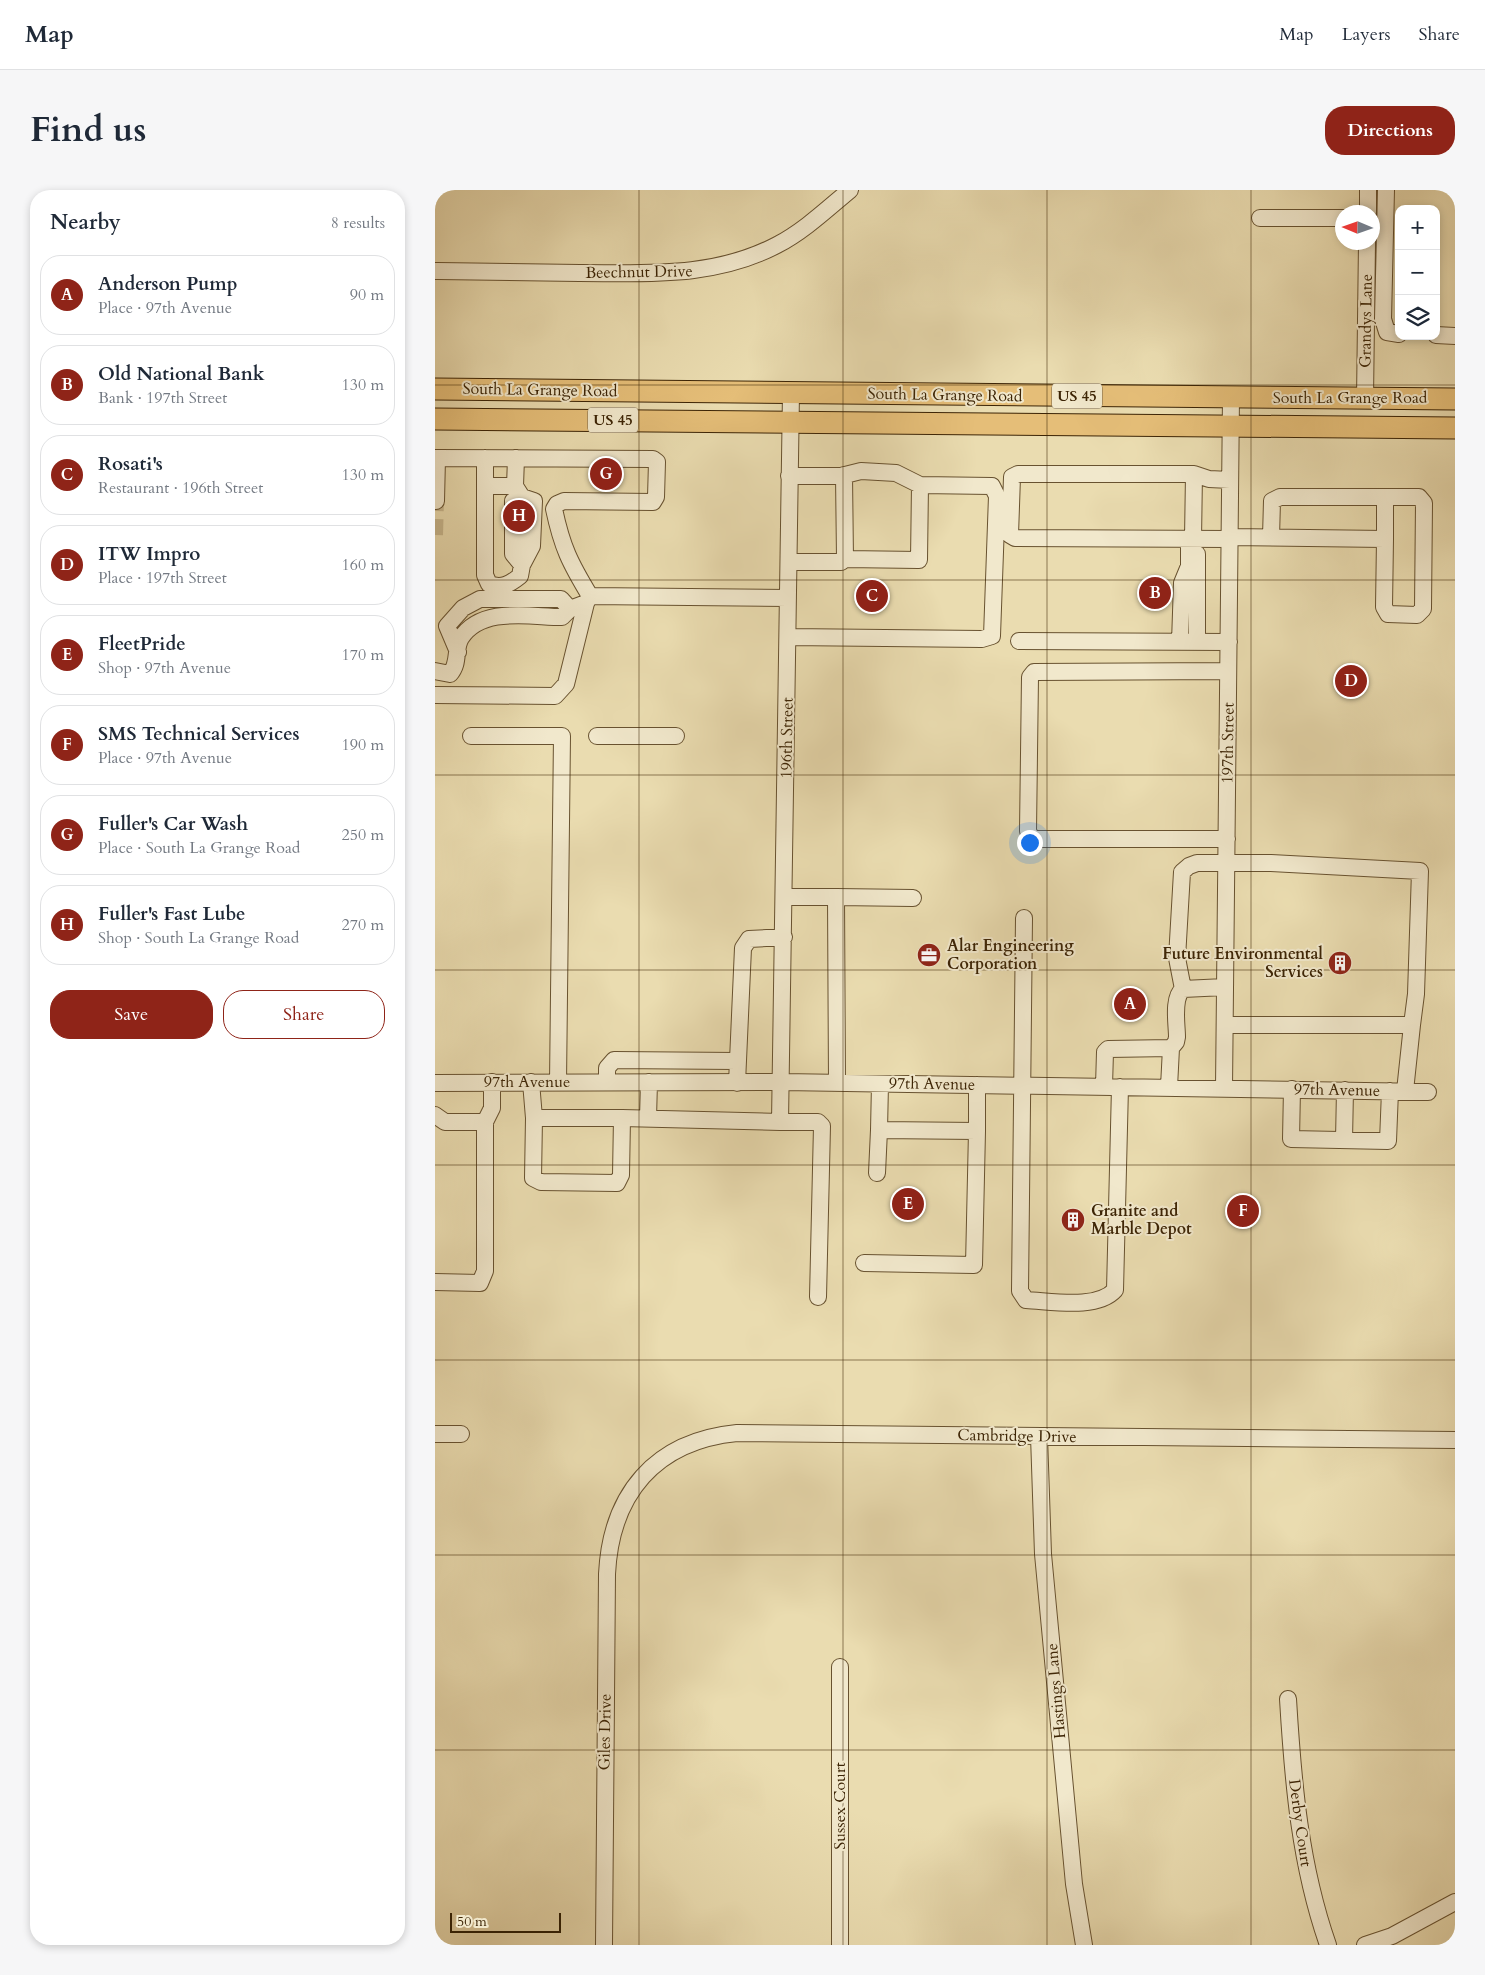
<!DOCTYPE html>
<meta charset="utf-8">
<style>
:root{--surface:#fff;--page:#f6f6f7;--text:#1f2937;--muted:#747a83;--line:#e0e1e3;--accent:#8f2418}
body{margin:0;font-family:Cardo,serif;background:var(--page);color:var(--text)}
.controls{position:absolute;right:15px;top:15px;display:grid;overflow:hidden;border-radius:10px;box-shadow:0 2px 8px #0003}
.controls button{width:45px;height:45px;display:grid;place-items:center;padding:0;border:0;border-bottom:1px solid var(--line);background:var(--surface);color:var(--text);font:25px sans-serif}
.compass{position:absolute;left:900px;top:15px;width:45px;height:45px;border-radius:50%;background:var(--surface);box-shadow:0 2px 8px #0003;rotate:272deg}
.scale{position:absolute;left:15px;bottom:12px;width:111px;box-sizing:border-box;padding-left:5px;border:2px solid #3c2405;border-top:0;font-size:14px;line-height:18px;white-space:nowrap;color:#3c2405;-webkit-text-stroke:4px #f1e8cc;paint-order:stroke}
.you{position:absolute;left:594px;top:652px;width:18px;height:18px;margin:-12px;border:4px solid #fff;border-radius:50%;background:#1a73e8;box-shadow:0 0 0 8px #1a73e833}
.badge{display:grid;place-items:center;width:32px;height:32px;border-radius:50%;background:var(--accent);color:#fff;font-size:16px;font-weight:700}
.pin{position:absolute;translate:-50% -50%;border:2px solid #fff;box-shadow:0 1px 5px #0006}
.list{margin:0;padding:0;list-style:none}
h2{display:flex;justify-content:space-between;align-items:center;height:65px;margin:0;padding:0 20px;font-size:21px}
h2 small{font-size:16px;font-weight:400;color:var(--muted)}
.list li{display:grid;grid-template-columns:32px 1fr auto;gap:15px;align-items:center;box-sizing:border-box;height:80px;margin:0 10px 10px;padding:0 10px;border:1px solid var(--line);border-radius:20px}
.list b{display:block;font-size:19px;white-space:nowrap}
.list p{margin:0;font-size:16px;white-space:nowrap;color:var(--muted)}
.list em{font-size:16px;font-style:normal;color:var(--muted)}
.actions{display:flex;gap:10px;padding:15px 20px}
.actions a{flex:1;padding:11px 0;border:1px solid var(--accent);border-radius:20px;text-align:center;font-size:18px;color:var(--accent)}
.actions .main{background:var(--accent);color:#fff}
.icon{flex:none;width:28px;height:28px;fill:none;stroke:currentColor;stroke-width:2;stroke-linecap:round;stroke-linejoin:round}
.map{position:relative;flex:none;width:1020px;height:1755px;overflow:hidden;border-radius:20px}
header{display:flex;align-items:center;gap:30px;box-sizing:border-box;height:70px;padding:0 25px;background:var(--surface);border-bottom:1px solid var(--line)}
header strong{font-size:24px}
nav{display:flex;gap:28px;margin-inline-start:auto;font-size:18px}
.intro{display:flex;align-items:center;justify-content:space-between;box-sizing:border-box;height:120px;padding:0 30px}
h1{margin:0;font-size:35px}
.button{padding:12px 22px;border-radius:20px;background:var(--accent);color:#fff;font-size:18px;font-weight:700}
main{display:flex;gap:30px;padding:0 30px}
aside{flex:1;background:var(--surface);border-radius:20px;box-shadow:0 2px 8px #0003}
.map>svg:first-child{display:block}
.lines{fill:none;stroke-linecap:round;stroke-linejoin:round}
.minor-tunnel{stroke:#c7b78e;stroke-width:16;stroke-dasharray:16 8;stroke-linecap:butt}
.minor-casing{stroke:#685230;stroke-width:18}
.major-casing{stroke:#3c2405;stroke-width:23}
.minor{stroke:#f1e8cc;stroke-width:16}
.major{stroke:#e5be78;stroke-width:21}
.grid{fill:none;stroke:#3c2405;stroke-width:1;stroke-opacity:0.55}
.labels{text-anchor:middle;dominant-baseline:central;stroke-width:4;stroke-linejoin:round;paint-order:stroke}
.shield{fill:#f1e8cc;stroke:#725f41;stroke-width:1}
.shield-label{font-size:15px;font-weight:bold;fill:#3c2405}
.street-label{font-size:16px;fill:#3c2405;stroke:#f1e8cc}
.poi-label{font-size:16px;font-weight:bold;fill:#3c2405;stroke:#f1e8cc;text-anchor:start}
</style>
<header>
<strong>Map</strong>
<nav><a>Map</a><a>Layers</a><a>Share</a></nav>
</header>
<div class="intro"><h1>Find us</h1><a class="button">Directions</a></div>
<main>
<aside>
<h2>Nearby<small>8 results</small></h2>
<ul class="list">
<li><span class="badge">A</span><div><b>Anderson Pump</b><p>Place · 97th Avenue</p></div><em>90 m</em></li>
<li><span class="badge">B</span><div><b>Old National Bank</b><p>Bank · 197th Street</p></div><em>130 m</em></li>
<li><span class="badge">C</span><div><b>Rosati's</b><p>Restaurant · 196th Street</p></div><em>130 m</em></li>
<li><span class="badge">D</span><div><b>ITW Impro</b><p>Place · 197th Street</p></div><em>160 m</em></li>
<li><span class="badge">E</span><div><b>FleetPride</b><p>Shop · 97th Avenue</p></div><em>170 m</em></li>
<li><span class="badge">F</span><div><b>SMS Technical Services</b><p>Place · 97th Avenue</p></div><em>190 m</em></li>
<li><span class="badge">G</span><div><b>Fuller's Car Wash</b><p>Place · South La Grange Road</p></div><em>250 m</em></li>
<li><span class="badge">H</span><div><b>Fuller's Fast Lube</b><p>Shop · South La Grange Road</p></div><em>270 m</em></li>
</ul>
<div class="actions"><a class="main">Save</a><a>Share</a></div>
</aside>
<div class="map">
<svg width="1020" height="1755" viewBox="0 0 1020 1755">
<rect width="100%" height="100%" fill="#eadcb0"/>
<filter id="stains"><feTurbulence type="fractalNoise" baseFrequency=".004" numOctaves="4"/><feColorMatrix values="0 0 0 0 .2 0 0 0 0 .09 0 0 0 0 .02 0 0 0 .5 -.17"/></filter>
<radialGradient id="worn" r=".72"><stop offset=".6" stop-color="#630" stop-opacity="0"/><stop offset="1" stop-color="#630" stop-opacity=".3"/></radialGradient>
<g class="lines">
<!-- minor-tunnel -->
<path class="minor-tunnel" d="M0,345L1,311"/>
<!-- minor casing -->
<g class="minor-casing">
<path id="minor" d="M951,0L948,129L952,142L964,144
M933,22V0
M825,28H908
M0,81C48,82 96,82 145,83C213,83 279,88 342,55C369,41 392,19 415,0
M1001,145L1020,146
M356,203L345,932H383L387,936L383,1107
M930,209L932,52
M0,268L218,269L222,272L221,307L218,312L129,311L122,314L119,319C127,357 135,373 155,406
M50,268V296H80
M50,296V385L54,394C67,399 75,394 85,386L87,375L78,364V311L87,307L80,296L81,268
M87,307L99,311L97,356L87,375Z
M1,311L2,268
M794,347L950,349L949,417L953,424L982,425L988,419L989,313L984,307H845L837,311L836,347
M758,349L759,284
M795,349L580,348L575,345L577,287L583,284H759L774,289L795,290
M950,349V307
M410,369L484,370L485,295
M354,372H406L410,369L409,285
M353,447L547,449L557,446L562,306L557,296L485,295L461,283L426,281L406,286H354
M584,451L794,452
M745,452L747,393L754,376V349
M762,452V364
M23,462L12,436L28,418L45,409H126L135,419L151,413
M0,481L15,484C25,473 19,459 26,448C47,416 95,427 127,427L135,419
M0,505L120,506L131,494L151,413L155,406L353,408
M36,546H127L123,892
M162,546H241
M792,649H602L596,647L593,641L595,487L599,482L793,481
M350,707H401L402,893
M401,707L478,708
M589,728L585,1101L591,1110C616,1111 662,1120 680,1100L685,897
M748,799L742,768L747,682L754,676L762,673H836L985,681L981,804L977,835
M790,835H977L970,901
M96,892L99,928L98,988L106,992L182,993L186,985L187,928L345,932
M172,892V878L179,870L302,871
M0,893L348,892L993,902
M302,893L308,758L314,749L349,747
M445,894L444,940L542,941V895
M669,896L670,862L673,859L736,858L741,852L742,847C742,834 737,808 748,799L790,797
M734,897L736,858
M789,898L796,207
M857,899L856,949L953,951L955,901
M0,925L10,932H50L57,918V892
M99,928H187
M213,928L214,892
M909,950L910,900
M442,983L444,940
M429,1073L539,1075L542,941
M0,1092L45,1093L50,1081V932
M0,1244H26
M604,1246L608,1364L639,1694L649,1755
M853,1509C858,1593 865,1675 893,1755
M169,1755L172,1384C176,1304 220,1251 302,1243L1020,1250
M405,1755V1477
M930,1755L957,1746L1020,1712"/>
</g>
<!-- major casing -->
<g class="major-casing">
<path id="major" d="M0,199L1020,209
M0,229L1020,238"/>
</g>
<!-- minor -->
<use href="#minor" class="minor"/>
<!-- major -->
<use href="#major" class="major"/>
</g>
<!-- grid -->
<path class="grid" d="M204,0V1755M408,0V1755M612,0V1755M816,0V1755M0,195H1020M0,390H1020M0,585H1020M0,780H1020M0,975H1020M0,1170H1020M0,1365H1020M0,1560H1020"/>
<!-- icons -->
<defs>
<g id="office-disc" transform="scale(1.25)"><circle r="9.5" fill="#8f2418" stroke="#f1e8cc"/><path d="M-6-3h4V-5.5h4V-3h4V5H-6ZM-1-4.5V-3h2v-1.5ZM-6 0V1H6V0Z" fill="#fff"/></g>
<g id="building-disc" transform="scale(1.25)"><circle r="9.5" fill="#8f2418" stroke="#f1e8cc"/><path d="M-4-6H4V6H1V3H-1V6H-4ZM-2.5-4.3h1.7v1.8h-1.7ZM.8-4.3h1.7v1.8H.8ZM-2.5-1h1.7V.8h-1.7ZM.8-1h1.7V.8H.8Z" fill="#fff"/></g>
</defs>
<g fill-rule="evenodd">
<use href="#office-disc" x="494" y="765"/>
<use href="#building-disc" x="905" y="773"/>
<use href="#building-disc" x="638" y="1030"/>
</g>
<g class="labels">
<!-- shield labels -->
<g class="shield">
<rect x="617" y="193.5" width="50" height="25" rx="4"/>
<rect x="153" y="217.5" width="50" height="25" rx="4"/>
</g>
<g class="shield-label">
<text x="642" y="206">US 45</text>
<text x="178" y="230">US 45</text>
</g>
<!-- street labels -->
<g class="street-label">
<text transform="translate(204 82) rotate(-1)">Beechnut Drive</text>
<text transform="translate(931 131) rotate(-89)">Grandys Lane</text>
<text transform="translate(105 200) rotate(1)">South La Grange Road</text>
<text transform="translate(510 205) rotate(1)">South La Grange Road</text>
<text x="915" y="208">South La Grange Road</text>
<text transform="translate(352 548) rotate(-89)">196th Street</text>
<text transform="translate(793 553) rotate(-89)">197th Street</text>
<text x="92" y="892">97th Avenue</text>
<text transform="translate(497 894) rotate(1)">97th Avenue</text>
<text transform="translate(902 900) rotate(1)">97th Avenue</text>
<text transform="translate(582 1246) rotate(1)">Cambridge Drive</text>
<text transform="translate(621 1501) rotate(-95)">Hastings Lane</text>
<text transform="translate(170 1542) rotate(-89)">Giles Drive</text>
<text transform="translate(405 1616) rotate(-90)">Sussex Court</text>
<text transform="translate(865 1633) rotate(82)">Derby Court</text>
</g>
<!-- poi labels -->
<g class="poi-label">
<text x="512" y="756">Alar Engineering<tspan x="512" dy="18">Corporation</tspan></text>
<text x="888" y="764" text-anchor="end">Future Environmental<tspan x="888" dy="18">Services</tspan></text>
<text x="656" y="1021">Granite and<tspan x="656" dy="18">Marble Depot</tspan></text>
</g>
</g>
<rect width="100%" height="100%" filter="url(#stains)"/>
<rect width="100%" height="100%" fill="url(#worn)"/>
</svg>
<div class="controls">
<button>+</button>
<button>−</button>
<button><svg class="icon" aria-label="layers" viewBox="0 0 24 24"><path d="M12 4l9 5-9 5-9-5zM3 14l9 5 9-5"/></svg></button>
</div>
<svg class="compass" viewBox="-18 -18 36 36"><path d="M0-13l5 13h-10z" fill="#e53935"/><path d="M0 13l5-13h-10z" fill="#747a83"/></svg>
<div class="scale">50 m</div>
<div class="you"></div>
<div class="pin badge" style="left:695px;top:814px">A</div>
<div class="pin badge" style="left:720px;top:403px">B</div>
<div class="pin badge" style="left:437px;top:406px">C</div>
<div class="pin badge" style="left:916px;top:491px">D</div>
<div class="pin badge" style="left:473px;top:1014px">E</div>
<div class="pin badge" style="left:808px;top:1021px">F</div>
<div class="pin badge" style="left:171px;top:284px">G</div>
<div class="pin badge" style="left:84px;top:326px">H</div>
</div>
</main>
